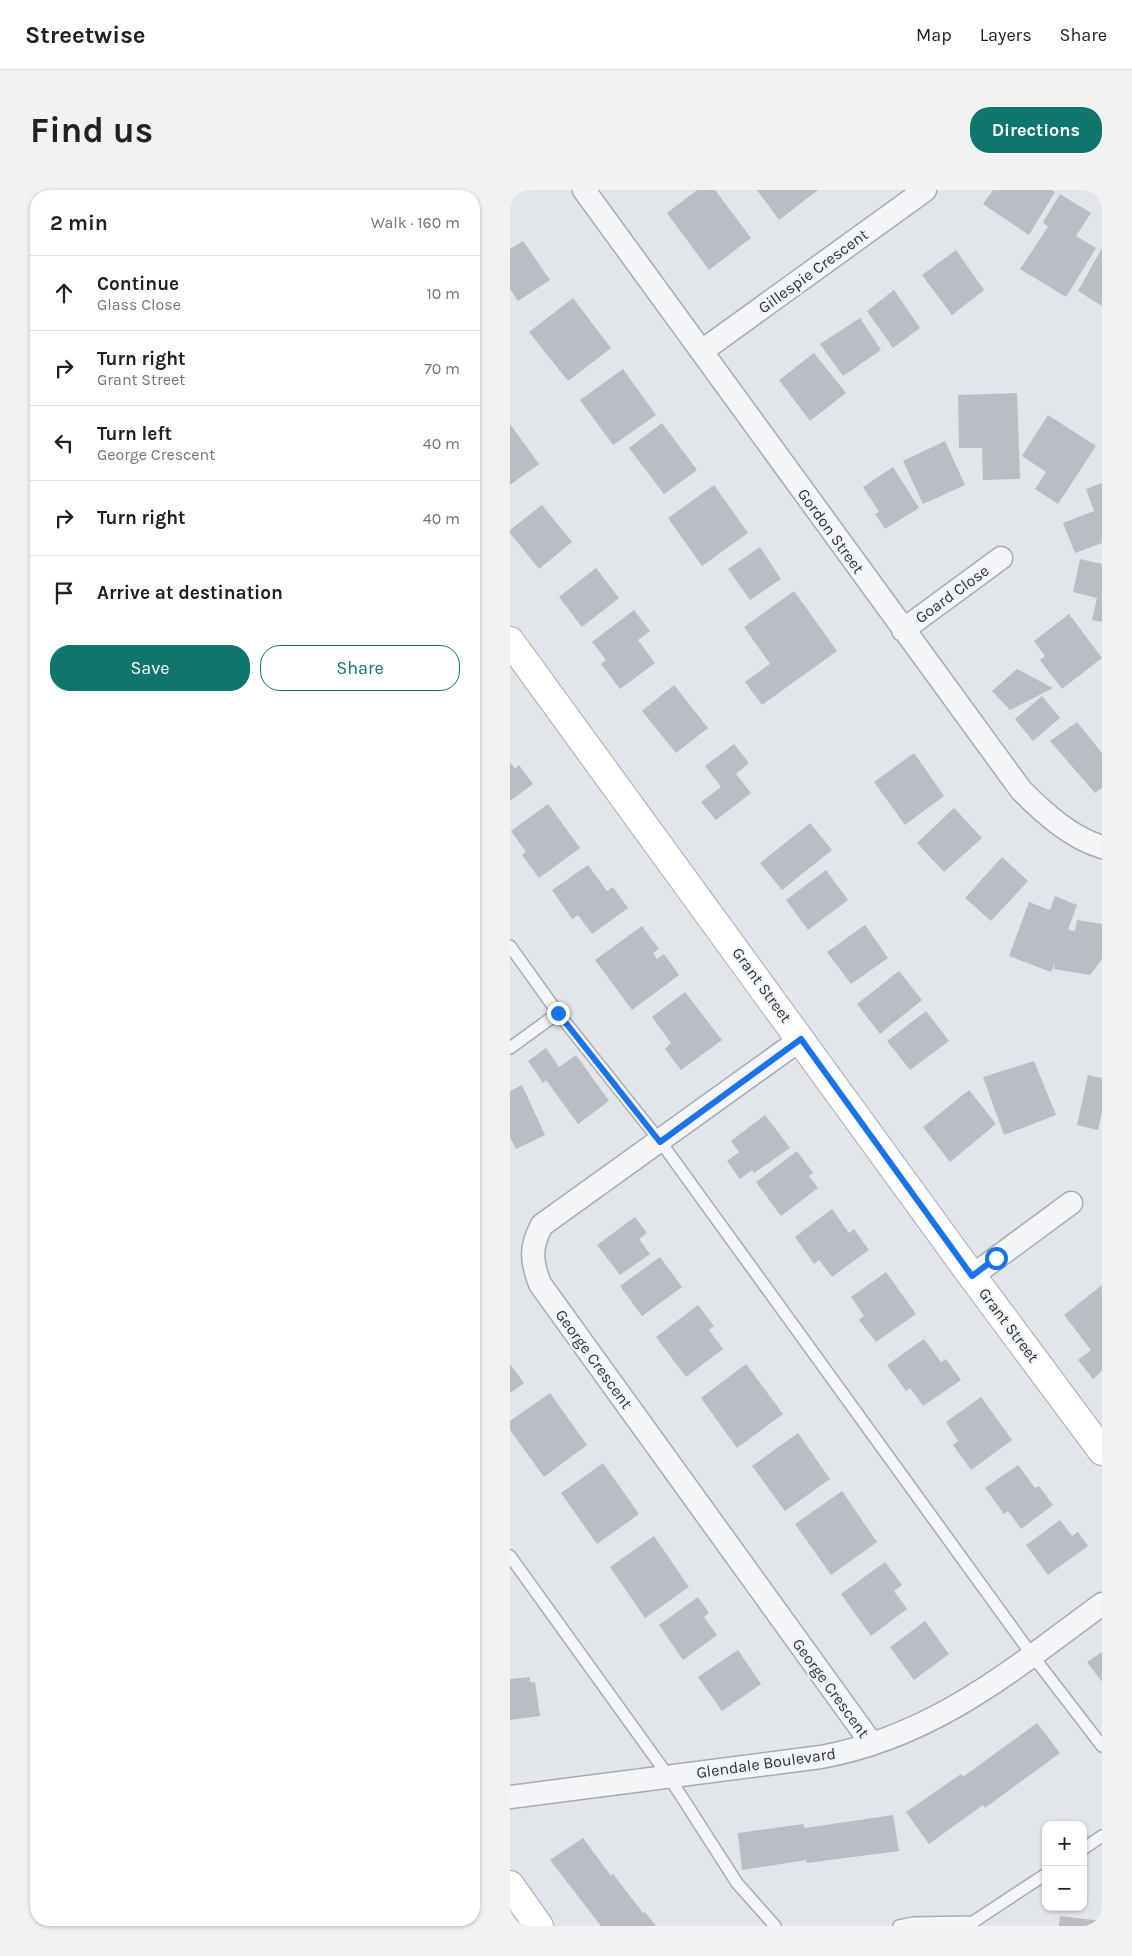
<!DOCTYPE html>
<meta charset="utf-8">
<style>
:root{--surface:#fff;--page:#f2f2f2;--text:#202124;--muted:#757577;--line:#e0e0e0;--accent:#0f766e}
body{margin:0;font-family:Karla,sans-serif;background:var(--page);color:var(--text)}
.controls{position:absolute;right:15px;bottom:15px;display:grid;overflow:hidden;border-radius:10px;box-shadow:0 1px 4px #0004}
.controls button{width:45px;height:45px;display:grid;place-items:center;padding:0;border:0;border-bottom:1px solid var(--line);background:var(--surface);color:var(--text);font:25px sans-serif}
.stop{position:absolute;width:15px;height:15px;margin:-11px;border:4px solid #1a73e8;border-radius:50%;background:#fff}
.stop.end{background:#1a73e8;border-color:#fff;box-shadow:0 1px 5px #0008}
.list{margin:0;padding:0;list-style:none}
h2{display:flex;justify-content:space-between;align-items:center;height:65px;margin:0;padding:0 20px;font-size:21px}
h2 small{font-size:16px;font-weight:400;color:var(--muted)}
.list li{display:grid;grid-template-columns:32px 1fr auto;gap:15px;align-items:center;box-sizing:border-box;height:75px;padding:0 20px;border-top:1px solid var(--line)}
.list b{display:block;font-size:19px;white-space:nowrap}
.list p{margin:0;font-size:16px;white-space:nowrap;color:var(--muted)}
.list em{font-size:16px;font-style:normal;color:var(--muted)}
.actions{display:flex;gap:10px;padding:15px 20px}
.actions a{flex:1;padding:11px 0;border:1px solid var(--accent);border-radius:20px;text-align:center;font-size:18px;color:var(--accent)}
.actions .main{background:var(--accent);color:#fff}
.icon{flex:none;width:28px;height:28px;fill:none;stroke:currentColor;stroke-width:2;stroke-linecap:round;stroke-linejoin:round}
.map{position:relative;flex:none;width:592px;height:1736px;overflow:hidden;border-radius:20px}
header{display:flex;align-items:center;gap:30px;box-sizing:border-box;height:70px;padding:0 25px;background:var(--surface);border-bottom:1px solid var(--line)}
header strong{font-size:24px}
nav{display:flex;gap:28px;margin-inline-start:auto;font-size:18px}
.intro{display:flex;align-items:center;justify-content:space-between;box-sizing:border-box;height:120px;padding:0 30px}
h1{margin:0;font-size:35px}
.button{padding:12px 22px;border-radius:20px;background:var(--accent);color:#fff;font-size:18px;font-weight:700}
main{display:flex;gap:30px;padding:0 30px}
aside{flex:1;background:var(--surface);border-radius:20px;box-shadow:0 1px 4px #0004}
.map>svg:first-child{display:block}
.building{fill:#b9bec5}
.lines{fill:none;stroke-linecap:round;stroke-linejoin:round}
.lane-casing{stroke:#a7acb3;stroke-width:14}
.street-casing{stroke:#a7acb3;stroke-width:25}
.secondary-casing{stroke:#a7acb3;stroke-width:30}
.lane{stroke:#f4f5f7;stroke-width:11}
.street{stroke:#f4f5f7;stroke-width:22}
.secondary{stroke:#fff;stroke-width:28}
.route{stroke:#1a73e8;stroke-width:6}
.labels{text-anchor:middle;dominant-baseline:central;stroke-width:4.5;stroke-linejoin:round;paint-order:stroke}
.street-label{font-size:16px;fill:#2b333f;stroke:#f1f4f6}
</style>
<header>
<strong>Streetwise</strong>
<nav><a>Map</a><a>Layers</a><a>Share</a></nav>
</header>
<div class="intro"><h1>Find us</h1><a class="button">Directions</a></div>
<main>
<aside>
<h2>2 min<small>Walk · 160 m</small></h2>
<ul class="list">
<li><svg class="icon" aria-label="ahead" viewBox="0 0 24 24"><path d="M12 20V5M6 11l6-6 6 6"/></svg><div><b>Continue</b><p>Glass Close</p></div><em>10 m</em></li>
<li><svg class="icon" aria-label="right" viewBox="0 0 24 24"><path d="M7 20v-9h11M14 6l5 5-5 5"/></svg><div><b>Turn right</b><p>Grant Street</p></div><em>70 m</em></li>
<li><svg class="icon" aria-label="left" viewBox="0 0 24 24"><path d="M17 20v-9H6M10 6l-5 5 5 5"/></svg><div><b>Turn left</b><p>George Crescent</p></div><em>40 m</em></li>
<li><svg class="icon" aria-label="right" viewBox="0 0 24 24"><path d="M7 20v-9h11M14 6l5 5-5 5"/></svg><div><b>Turn right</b></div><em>40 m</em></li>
<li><svg class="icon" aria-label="arrive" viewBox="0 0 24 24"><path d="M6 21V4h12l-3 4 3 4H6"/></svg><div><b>Arrive at destination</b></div></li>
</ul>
<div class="actions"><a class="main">Save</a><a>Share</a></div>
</aside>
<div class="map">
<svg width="592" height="1736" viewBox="0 0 592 1736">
<rect width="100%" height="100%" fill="#e2e5e9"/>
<!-- building -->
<path class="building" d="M187,0H205L241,48L199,80L157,23Z
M247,0H308L269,30Z
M483,0H542L545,2L519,45L473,14Z
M550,4L581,23L566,46L586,58L556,107L510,79L538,37L533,32Z
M13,51L40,90L8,111L0,99V59Z
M592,58V116L568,101Z
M446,60L474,100L442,125L412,85Z
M384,100L410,138L383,158L357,121Z
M63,108L101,158L58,191L19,142Z
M350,128L371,160L333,186L310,154Z
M304,163L336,203L300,231L269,190Z
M113,179L146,225L103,255L70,210Z
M507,203L510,289L473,290L472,258H449L448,205Z
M538,225L586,256L548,314L525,299L536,282L512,266Z
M152,233L187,280L154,304L119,258Z
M0,234L29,274L0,295Z
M435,251L455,295L413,314L393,271Z
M383,277L409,318L375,339L365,324L369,322L353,297Z
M592,293V353L565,363L553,333L584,321L576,299Z
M204,295L238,343L192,376L158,328Z
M32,315L62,352L29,379L0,343V340Z
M250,357L271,389L240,410L218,379Z
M570,369L592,374V432L582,430L587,408L563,402Z
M86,378L109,408L72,437L49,407Z
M284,401L327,461L252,515L235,492L260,474L234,437Z
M124,420L140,441L128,450L145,473L110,499L91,474L96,470L82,452Z
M559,424L592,468L552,499L530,470L535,466L524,451Z
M507,479L543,498L500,520L482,501Z
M164,495L198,538L166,563L132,521Z
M532,506L550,528L523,551L505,529Z
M567,532L592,563V598L585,603L540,551Z
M224,554L239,573L226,584L241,603L206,630L191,612L211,597L195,576Z
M404,563L434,606L395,635L364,592Z
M0,572L5,579L9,575L23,594L0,611Z
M38,614L70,658L29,688L12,665L16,662L1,641Z
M444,618L472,648L434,682L407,653Z
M300,633L322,660L272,700L250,673Z
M492,667L518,691L481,731L455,708Z
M78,675L97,701L103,697L118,718L82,744L68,725L62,729L42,700Z
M316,680L338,710L298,740L276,710Z
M545,706L567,715L558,740L565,741L567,730L592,734V769L580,785L544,779L545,773L541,782L499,766L519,712L540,720Z
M355,735L378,768L341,794L317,762Z
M132,736L149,759L143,763L147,769L154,764L169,785L122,820L85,770Z
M389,781L412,810L370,844L347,814Z
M175,802L212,850L171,880L155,859L161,853L142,827Z
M416,821L439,851L400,880L377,851Z
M36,858L49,877L66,865L99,911L68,934L36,890L33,893L18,871Z
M524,871L546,925L494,945L473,887Z
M578,885L592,888V922L588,940L567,935Z
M12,895L35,945L6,959L0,947V901Z
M459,900L486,934L440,972L413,937Z
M255,925L280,958L244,983L242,980L230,989L217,971L229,962L221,951Z
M287,961L303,983L299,986L308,998L271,1026L246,992Z
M322,1019L339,1043L344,1039L359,1060L322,1087L309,1070L304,1074L285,1047Z
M125,1027L137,1043L129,1049L140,1064L110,1085L87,1055Z
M150,1067L172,1097L132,1126L110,1096Z
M376,1082L406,1124L366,1152L349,1130L354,1126L341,1107Z
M592,1095V1181L583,1189L568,1170L581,1160L554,1125Z
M188,1115L204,1136L199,1140L213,1159L176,1187L146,1147Z
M414,1149L431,1172L436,1169L451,1190L413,1216L400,1198L396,1201L377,1175Z
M0,1174L14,1193L0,1203Z
M236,1174L273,1224L227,1258L191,1208Z
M40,1203L77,1255L34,1287L0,1240V1231Z
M471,1207L502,1250L461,1280L443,1255L448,1251L436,1232Z
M288,1243L320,1289L275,1321L242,1276Z
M93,1273L129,1324L87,1354L51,1303Z
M508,1275L525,1298L529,1296L543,1315L511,1339L498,1321L494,1324L475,1298Z
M332,1301L367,1352L321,1385L285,1334Z
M550,1330L562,1346L568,1342L578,1356L538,1385L516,1355Z
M144,1346L179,1397L135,1428L100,1377Z
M375,1372L392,1395L384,1401L397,1419L361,1446L331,1404Z
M188,1407L199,1423L194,1427L207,1445L173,1470L149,1435Z
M415,1431L439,1464L404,1490L380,1457Z
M228,1460L251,1494L212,1521L188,1487Z
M592,1462V1492L577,1472Z
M20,1487V1492H25L30,1526L0,1530V1489Z
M527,1533L550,1563L475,1618L473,1615L419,1654L396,1622L451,1584L453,1587Z
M383,1625L389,1661L297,1673L296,1670L232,1680L228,1643L293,1634L295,1638Z
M73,1648L101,1686L103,1684L133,1723L135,1722L146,1736H91L40,1670Z
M550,1726L592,1731V1736H549Z"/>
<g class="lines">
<!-- lane casing -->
<g class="lane-casing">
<path id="lane" d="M0,756L48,823L150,951L522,1465L592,1556
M0,858L48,823
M0,1366L159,1587L227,1693L265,1736
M573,1659L592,1646
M389,1736L403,1733L463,1732L536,1684"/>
</g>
<!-- street casing -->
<g class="street-casing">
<path id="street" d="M74,0L511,600C535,624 560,647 592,657
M192,161L415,0
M393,440L491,368
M291,849L32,1035C20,1057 21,1071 30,1094L362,1554
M462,1086L561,1013
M0,1607L311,1567C425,1546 502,1480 592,1414"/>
</g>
<!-- secondary casing -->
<g class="secondary-casing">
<path id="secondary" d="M0,451L462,1086L592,1261
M0,1695L29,1736"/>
</g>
<!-- lane -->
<use href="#lane" class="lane"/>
<!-- street -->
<use href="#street" class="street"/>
<!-- secondary -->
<use href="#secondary" class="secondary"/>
</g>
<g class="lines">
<!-- route -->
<path class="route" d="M48,823L150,952L291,849L462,1086L486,1068"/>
</g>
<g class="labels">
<!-- street labels -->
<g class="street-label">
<text transform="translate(303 81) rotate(-36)">Gillespie Crescent</text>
<text transform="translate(321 341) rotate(54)">Gordon Street</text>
<text transform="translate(442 404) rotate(-36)">Goard Close</text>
<text transform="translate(252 795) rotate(54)">Grant Street</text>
<text transform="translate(499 1135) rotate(53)">Grant Street</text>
<text transform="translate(84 1169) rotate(54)">George Crescent</text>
<text transform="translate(321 1498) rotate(54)">George Crescent</text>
<text transform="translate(256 1573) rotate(-8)">Glendale Boulevard</text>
</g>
</g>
</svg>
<div class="controls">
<button>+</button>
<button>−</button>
</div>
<div class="stop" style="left:486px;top:1068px"></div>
<div class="stop end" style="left:48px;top:823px"></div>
</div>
</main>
